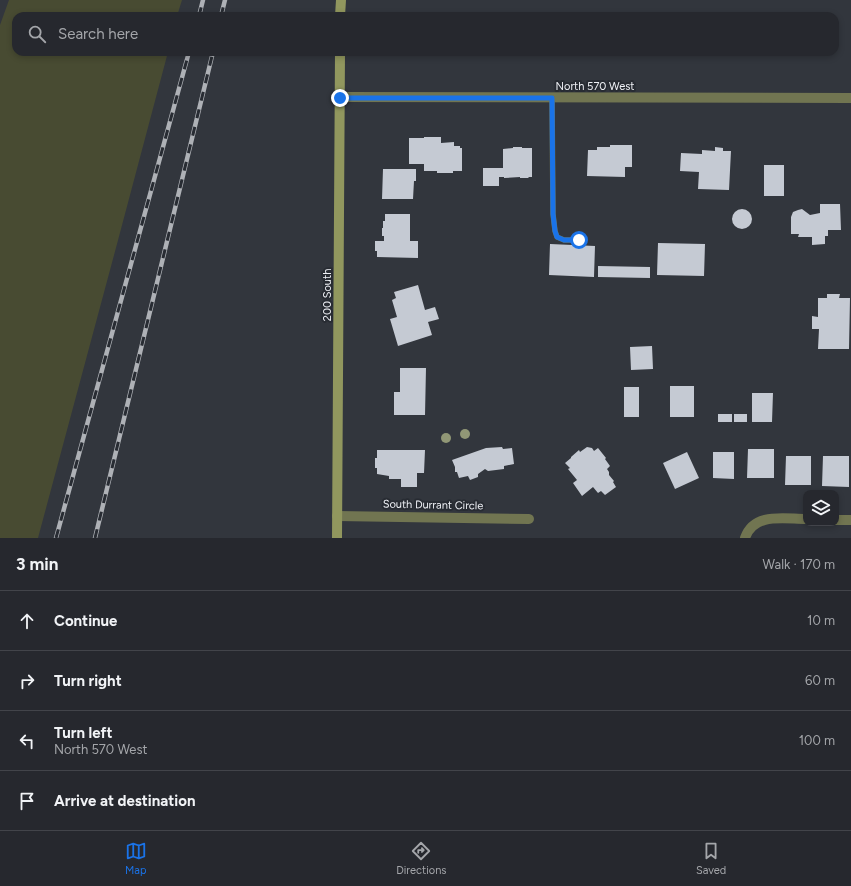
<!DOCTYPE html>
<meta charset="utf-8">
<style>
:root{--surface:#26282e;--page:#2e3036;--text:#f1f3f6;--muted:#a4a6aa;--line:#42444a;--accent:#1a73e8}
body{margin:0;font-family:Figtree,sans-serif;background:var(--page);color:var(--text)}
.controls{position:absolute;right:12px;bottom:12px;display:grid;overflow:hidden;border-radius:8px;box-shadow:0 2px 6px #0003}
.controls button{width:36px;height:36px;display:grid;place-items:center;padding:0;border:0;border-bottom:1px solid var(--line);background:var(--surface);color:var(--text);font:20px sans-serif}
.stop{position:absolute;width:12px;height:12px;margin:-9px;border:3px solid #1a73e8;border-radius:50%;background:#fff}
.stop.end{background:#1a73e8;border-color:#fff;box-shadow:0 1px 4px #0008}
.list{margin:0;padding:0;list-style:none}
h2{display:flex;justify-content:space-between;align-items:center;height:52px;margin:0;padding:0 16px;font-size:17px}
h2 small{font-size:13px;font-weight:400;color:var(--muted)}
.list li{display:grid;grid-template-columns:26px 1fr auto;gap:12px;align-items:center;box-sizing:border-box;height:60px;padding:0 16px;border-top:1px solid var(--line)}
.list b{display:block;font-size:15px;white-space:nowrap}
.list p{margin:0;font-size:13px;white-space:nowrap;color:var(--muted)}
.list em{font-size:13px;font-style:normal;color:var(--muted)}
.icon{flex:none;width:22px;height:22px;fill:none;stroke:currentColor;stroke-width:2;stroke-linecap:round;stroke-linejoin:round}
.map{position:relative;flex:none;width:851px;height:538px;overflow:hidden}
.search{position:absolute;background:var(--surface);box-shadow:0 2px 6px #0003;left:12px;right:12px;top:12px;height:44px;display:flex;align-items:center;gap:10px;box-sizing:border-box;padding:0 14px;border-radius:12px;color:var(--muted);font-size:15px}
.sheet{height:292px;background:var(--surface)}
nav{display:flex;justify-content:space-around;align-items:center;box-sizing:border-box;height:56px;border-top:1px solid var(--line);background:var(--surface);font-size:11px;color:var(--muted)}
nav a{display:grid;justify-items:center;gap:2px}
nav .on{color:var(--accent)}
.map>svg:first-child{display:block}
.green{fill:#484b32}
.building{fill:#c5cad3}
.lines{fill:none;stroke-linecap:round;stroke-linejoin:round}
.lane{stroke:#717551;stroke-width:5.5}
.street{stroke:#717551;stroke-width:10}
.secondary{stroke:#91975e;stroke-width:10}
.rail-casing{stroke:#aeb1b6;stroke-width:4.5}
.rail{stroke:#282c33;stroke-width:3;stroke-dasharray:9;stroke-linecap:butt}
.tree{fill:#919776}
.route{stroke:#1a73e8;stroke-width:5}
.labels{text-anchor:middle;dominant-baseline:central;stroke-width:4;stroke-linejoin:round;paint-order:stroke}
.street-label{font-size:11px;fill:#eff1f6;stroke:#282c33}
</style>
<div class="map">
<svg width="851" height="538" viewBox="0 0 851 538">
<rect width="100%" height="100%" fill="#32363d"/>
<!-- green -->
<path class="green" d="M9,0H182L177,16H16V52H168L117,244L38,538H0V25Z"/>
<!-- building -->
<path class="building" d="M424,137H441V143L454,142V146H460V148H462V171H453V173H437V171H424V164H409V138H424Z
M610,145H632V167H625V177L587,176L588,150H597V147H610Z
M513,147H522V148H532V177H528L529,178H520V177L504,178V177H499V186H483V168H503V149L513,148Z
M715,147L723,148V151H731L729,190L698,189L699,172L680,171L681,153L702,154V150L715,151Z
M764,165H784V196H764Z
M383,169H416V181H414L413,199H382Z
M820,204H840L841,230H828V236H825V244L812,245V237H798L799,234H791V217L793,212L798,210L802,209L810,215L820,213Z
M732 219a10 10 0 1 1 20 0a10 10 0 1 1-20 0Z
M385,214H410V241H418V258L377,257V251H375V241H384V236H382V228H383V221H385Z
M658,243L705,244L704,276L657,275Z
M550,244L595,246L594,277L549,275Z
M598,266L650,267V278L598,277Z
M418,285L425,310L435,307L439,319L428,322L432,335L398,346L390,319L397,317L392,300L396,298L394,292Z
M827,294H840L839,298H850L849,349H818L819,329H812V316L818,317V298H827Z
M652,346L653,369L631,370L630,347Z
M400,368H426L425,415H394V392H400Z
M670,386H694V417H670Z
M624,387H639V417H624Z
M752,393H773L772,422H752Z
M718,414H732V422H718Z
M734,414H747V422H734Z
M502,447L503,449L512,448L514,464L504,466V469L488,471L485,469L478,474V477L470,480L468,476L459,478L457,472H455V467L452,460L486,448Z
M587,447L592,448L594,451L598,448L606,458L605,459L610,466L607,469L609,472V475L614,481L613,482L616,487L605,495L601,491L598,493L593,487L582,496L573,483L577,480L568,469L570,468L565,463L571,458V457L579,450L580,452Z
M748,449H774V478H747Z
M377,450H425L424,473H417V487H401V479H389V476L377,474V468H375V458H377Z
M687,452L699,478L675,489L663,463Z
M713,452H734V479L713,478Z
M786,456H811V485H785Z
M823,456H849V487L822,486Z"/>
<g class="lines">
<!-- lane -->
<path class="lane" d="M552,97L553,214L555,231L557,237L564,240H579"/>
<!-- street -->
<path class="street" d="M340,97L851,98
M337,516L529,519
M836,520H851
M745,538C754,512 784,519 806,519"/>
<!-- secondary -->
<path class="secondary" d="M340,16L341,0
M337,538L340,52"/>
<!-- rail casing -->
<g class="rail-casing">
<path id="rail" d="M199,16L203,0
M221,16L225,0
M56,538L189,52
M95,538L213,52"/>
</g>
<!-- rail -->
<use href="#rail" class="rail"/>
</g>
<!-- trees -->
<g class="tree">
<circle cx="465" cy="434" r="5"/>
<circle cx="446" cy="438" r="5"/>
</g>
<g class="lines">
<!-- route -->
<path class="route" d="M340,98H552L553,214L555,231L557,237L564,240H579"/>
</g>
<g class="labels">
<!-- street labels -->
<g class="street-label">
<text x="595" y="86">North 570 West</text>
<text transform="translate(327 295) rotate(-90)">200 South</text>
<text transform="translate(433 505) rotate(1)">South Durrant Circle</text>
</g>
</g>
</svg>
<div class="controls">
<button><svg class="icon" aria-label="layers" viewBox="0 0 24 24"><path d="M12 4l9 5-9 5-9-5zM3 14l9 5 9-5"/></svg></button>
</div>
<div class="stop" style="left:579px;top:240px"></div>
<div class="stop end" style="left:340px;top:98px"></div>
<div class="search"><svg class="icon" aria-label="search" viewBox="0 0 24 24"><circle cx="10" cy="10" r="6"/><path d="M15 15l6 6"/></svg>Search here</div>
</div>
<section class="sheet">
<h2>3 min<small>Walk · 170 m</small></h2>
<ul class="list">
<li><svg class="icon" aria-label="ahead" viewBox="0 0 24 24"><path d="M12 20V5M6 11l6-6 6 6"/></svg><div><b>Continue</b></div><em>10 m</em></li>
<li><svg class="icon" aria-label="right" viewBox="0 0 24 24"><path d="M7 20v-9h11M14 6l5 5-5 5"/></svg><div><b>Turn right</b></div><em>60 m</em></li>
<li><svg class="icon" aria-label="left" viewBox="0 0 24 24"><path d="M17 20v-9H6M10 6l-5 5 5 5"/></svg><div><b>Turn left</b><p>North 570 West</p></div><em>100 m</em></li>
<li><svg class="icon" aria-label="arrive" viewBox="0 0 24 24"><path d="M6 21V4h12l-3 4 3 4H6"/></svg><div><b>Arrive at destination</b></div></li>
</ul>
</section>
<nav>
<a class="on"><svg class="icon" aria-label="map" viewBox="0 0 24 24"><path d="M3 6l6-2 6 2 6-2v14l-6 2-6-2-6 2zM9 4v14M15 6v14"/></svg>Map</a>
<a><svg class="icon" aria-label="directions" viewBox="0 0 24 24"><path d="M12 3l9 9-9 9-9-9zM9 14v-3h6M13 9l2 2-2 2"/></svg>Directions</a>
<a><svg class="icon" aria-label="saved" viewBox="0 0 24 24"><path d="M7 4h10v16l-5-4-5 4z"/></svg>Saved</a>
</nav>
